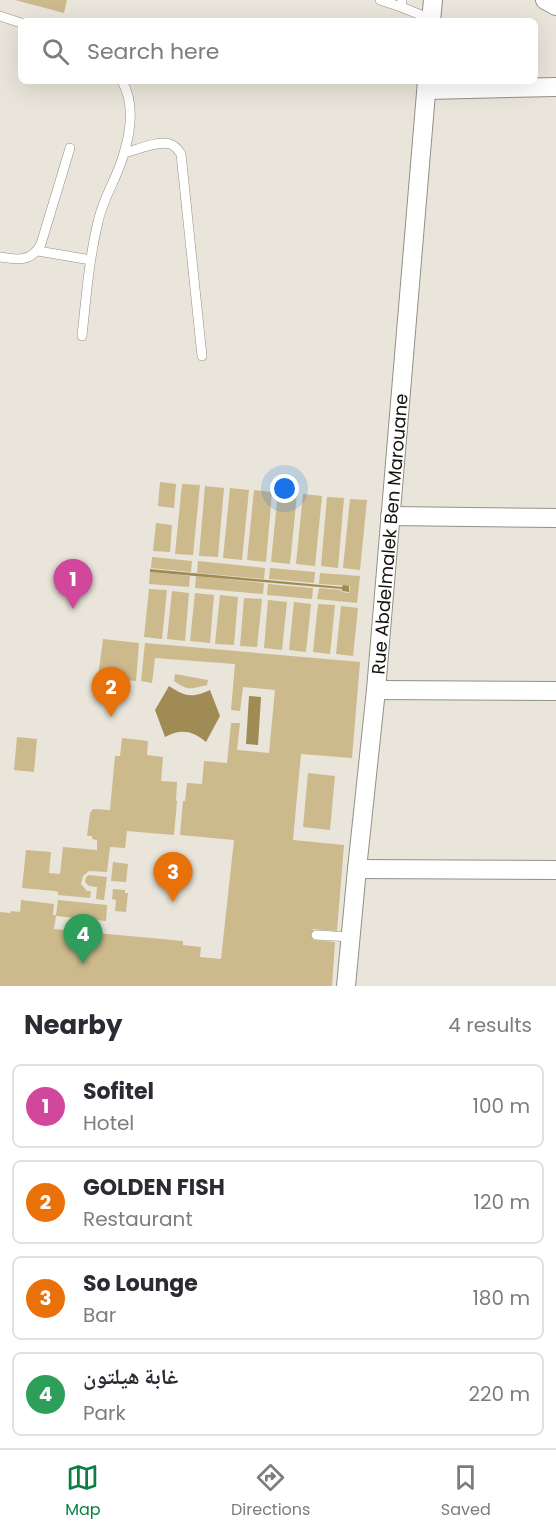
<!DOCTYPE html>
<meta charset="utf-8">
<style>
:root{--surface:#fff;--page:#f2f2f3;--text:#2b2b33;--muted:#7c7c81;--line:#e1e1e2;--accent:#0b8043}
body{margin:0;font-family:Poppins,"Noto Naskh Arabic",sans-serif;background:var(--page);color:var(--text)}
.you{position:absolute;left:285px;top:489px;width:21px;height:21px;margin:-15px;border:4px solid #fff;border-radius:50%;background:#1a73e8;box-shadow:0 0 0 9px #1a73e833}
.badge{display:grid;place-items:center;width:39px;height:39px;border-radius:50%;background:var(--accent);color:#fff;font-size:20px;font-weight:700}
.pin{position:absolute;translate:-50% -50px;filter:drop-shadow(0 2px 3px #0008)}
.pin::after{content:'';position:absolute;top:32px;width:21px;height:18px;background:inherit;clip-path:polygon(0 0,100% 0,50% 100%)}
.list{margin:0;padding:0;list-style:none}
h2{display:flex;justify-content:space-between;align-items:center;height:78px;margin:0;padding:0 24px;font-size:26px}
h2 small{font-size:20px;font-weight:400;color:var(--muted)}
.list li{display:grid;grid-template-columns:39px 1fr auto;gap:18px;align-items:center;box-sizing:border-box;height:84px;margin:0 12px 12px;padding:0 12px;border:2px solid var(--line);border-radius:9px}
.list b{display:block;font-size:22px;white-space:nowrap}
.list p{margin:0;font-size:20px;white-space:nowrap;color:var(--muted)}
.list em{font-size:20px;font-style:normal;color:var(--muted)}
.icon{flex:none;width:33px;height:33px;fill:none;stroke:currentColor;stroke-width:2;stroke-linecap:round;stroke-linejoin:round}
.map{position:relative;flex:none;width:556px;height:986px;overflow:hidden}
.search{position:absolute;background:var(--surface);box-shadow:0 6px 24px #0002;left:18px;right:18px;top:18px;height:66px;display:flex;align-items:center;gap:15px;box-sizing:border-box;padding:0 21px;border-radius:9px;color:var(--muted);font-size:22px}
.sheet{height:462px;background:var(--surface)}
nav{display:flex;justify-content:space-around;align-items:center;box-sizing:border-box;height:84px;border-top:2px solid var(--line);background:var(--surface);font-size:16px;color:var(--muted)}
nav a{display:grid;justify-items:center;gap:3px}
nav .on{color:var(--accent)}
.map>svg:first-child{display:block}
.green{fill:#ccb98c}
.water{fill:#a08b54}
.lines{fill:none;stroke-linecap:round;stroke-linejoin:round}
.lane-casing{stroke:#949086;stroke-width:10}
.street-casing{stroke:#949086;stroke-width:20}
.lane{stroke:#fff;stroke-width:9}
.street{stroke:#fff;stroke-width:18}
.labels{text-anchor:middle;dominant-baseline:central;stroke-width:4.5;stroke-linejoin:round;paint-order:stroke}
.street-label{font-size:18px;fill:#14120f;stroke:#e9e5da}
</style>
<div class="map">
<svg width="556" height="986" viewBox="0 0 556 986">
<rect width="100%" height="100%" fill="#e9e5da"/>
<!-- green -->
<path class="green" d="M15,0H67L64,13Z
M160,482L176,484L174,508L158,506Z
M182,484L200,485L193,555L175,554Z
M205,486L224,488L218,557L199,556Z
M230,488L249,490L242,560L223,558Z
M254,490L272,492L266,562L247,560Z
M278,492L297,494L290,564L271,562Z
M303,494L322,496L315,566L296,564Z
M327,497L344,498L338,568L321,566Z
M350,499L367,500L360,570L343,568Z
M156,523L172,525L170,552L153,551Z
M152,557L192,561L191,572L151,568Z
M198,561L265,568L264,579L197,573Z
M270,568L315,572L314,583L269,579Z
M150,572L190,576L189,587L149,584Z
M320,573L360,576L357,603L317,599L319,588L341,590L342,592L349,593L350,586L319,584Z
M196,576L264,583L263,594L195,588Z
M268,584L313,588L312,599L267,595Z
M149,589L167,590L162,639L144,637Z
M172,591L189,593L185,641L167,639Z
M195,593L214,595L210,643L190,641Z
M220,595L238,597L234,645L215,644Z
M244,598L262,599L257,647L240,646Z
M268,600L287,602L282,650L264,648Z
M294,602L311,604L306,652L289,650Z
M318,604L335,605L330,654L313,652Z
M341,606L358,608L353,656L336,654Z
M103,639L139,643L136,681L98,677Z
M145,643L360,662L352,758L301,754L293,840L344,845L337,931L313,929V940L335,942L332,986H0V912L10,913L11,911L20,912L21,900L54,904L53,915H56L58,900L107,905L106,921L56,916L54,929L183,941V945L201,947L200,957L221,959L234,840L180,835L183,801H185L187,783L202,784L204,761L227,763L231,723H240L237,750L269,753L275,690L243,687L240,711L231,710L235,664L155,658L152,683L141,681Z
M175,674L208,680L207,685C190,689 189,691 174,681Z
M17,737L37,739L34,772L14,770Z
M122,738L148,741L147,755L163,757L161,781L177,782L176,800L177,801L174,835L127,831L125,848L110,847L107,872L89,871L83,876L81,884L87,891H91L90,898L58,895V892L55,891L22,888L26,850L51,852L49,873L60,874L63,847L97,850V840L92,839V836H87L90,813L93,809L110,810L115,756H120Z
M308,773L335,776L330,830L303,827Z
M113,862L128,864L126,882L111,881Z
M89,875L107,877L104,900L96,899L97,887L89,886L85,882L86,877Z
M113,889L125,890V893H128L126,912L115,911L116,900L112,899Z"/>
<!-- water -->
<path class="water" d="M150,569L342,587L343,585L349,586V592L342,591V589L150,572Z
M169,686C186,697 192,698 210,690L220,716L206,742C192,730 180,729 165,737L155,710Z
M249,696L261,697L258,745L246,744Z"/>
<g class="lines">
<!-- lane casing -->
<g class="lane-casing">
<path id="lane" d="M380,0L401,7L402,0
M401,7L431,19
M0,16L21,23
M124,153C136,150 159,140 170,144C176,146 178,150 181,154L202,356
M38,251L91,260
M0,257C17,260 32,262 41,244L70,148
M82,336C86,298 89,259 98,222C103,197 118,177 124,153C131,130 134,102 122,81
M316,935L351,937"/>
</g>
<!-- street casing -->
<g class="street-casing">
<g id="street">
<path d="M545,0L556,6"/>
<path d="M431,21L433,0"/>
<path d="M427,90L556,87"/>
<path d="M390,516L556,518"/>
<path d="M376,690L556,691"/>
<path d="M357,869L556,870"/>
<path id="s1" d="M346,986L357,869L376,690L427,81"/>
</g>
</g>
<!-- lane -->
<use href="#lane" class="lane"/>
<!-- street -->
<use href="#street" class="street"/>
</g>
<g class="labels">
<!-- street labels -->
<g class="street-label">
<text stroke="none"><textPath href="#s1" startOffset="454">Rue Abdelmalek Ben Marouane</textPath></text>
</g>
</g>
</svg>
<div class="you"></div>
<div class="pin badge" style="left:73px;top:609px;background:#d1479c">1</div>
<div class="pin badge" style="left:111px;top:717px;background:#e8710a">2</div>
<div class="pin badge" style="left:173px;top:902px;background:#e8710a">3</div>
<div class="pin badge" style="left:83px;top:964px;background:#2e9e5b">4</div>
<div class="search"><svg class="icon" aria-label="search" viewBox="0 0 24 24"><circle cx="10" cy="10" r="6"/><path d="M15 15l6 6"/></svg>Search here</div>
</div>
<section class="sheet">
<h2>Nearby<small>4 results</small></h2>
<ul class="list">
<li><span class="badge" style="background:#d1479c">1</span><div><b>Sofitel</b><p>Hotel</p></div><em>100 m</em></li>
<li><span class="badge" style="background:#e8710a">2</span><div><b>GOLDEN FISH</b><p>Restaurant</p></div><em>120 m</em></li>
<li><span class="badge" style="background:#e8710a">3</span><div><b>So Lounge</b><p>Bar</p></div><em>180 m</em></li>
<li><span class="badge" style="background:#2e9e5b">4</span><div><b>غابة هيلتون</b><p>Park</p></div><em>220 m</em></li>
</ul>
</section>
<nav>
<a class="on"><svg class="icon" aria-label="map" viewBox="0 0 24 24"><path d="M3 6l6-2 6 2 6-2v14l-6 2-6-2-6 2zM9 4v14M15 6v14"/></svg>Map</a>
<a><svg class="icon" aria-label="directions" viewBox="0 0 24 24"><path d="M12 3l9 9-9 9-9-9zM9 14v-3h6M13 9l2 2-2 2"/></svg>Directions</a>
<a><svg class="icon" aria-label="saved" viewBox="0 0 24 24"><path d="M7 4h10v16l-5-4-5 4z"/></svg>Saved</a>
</nav>
